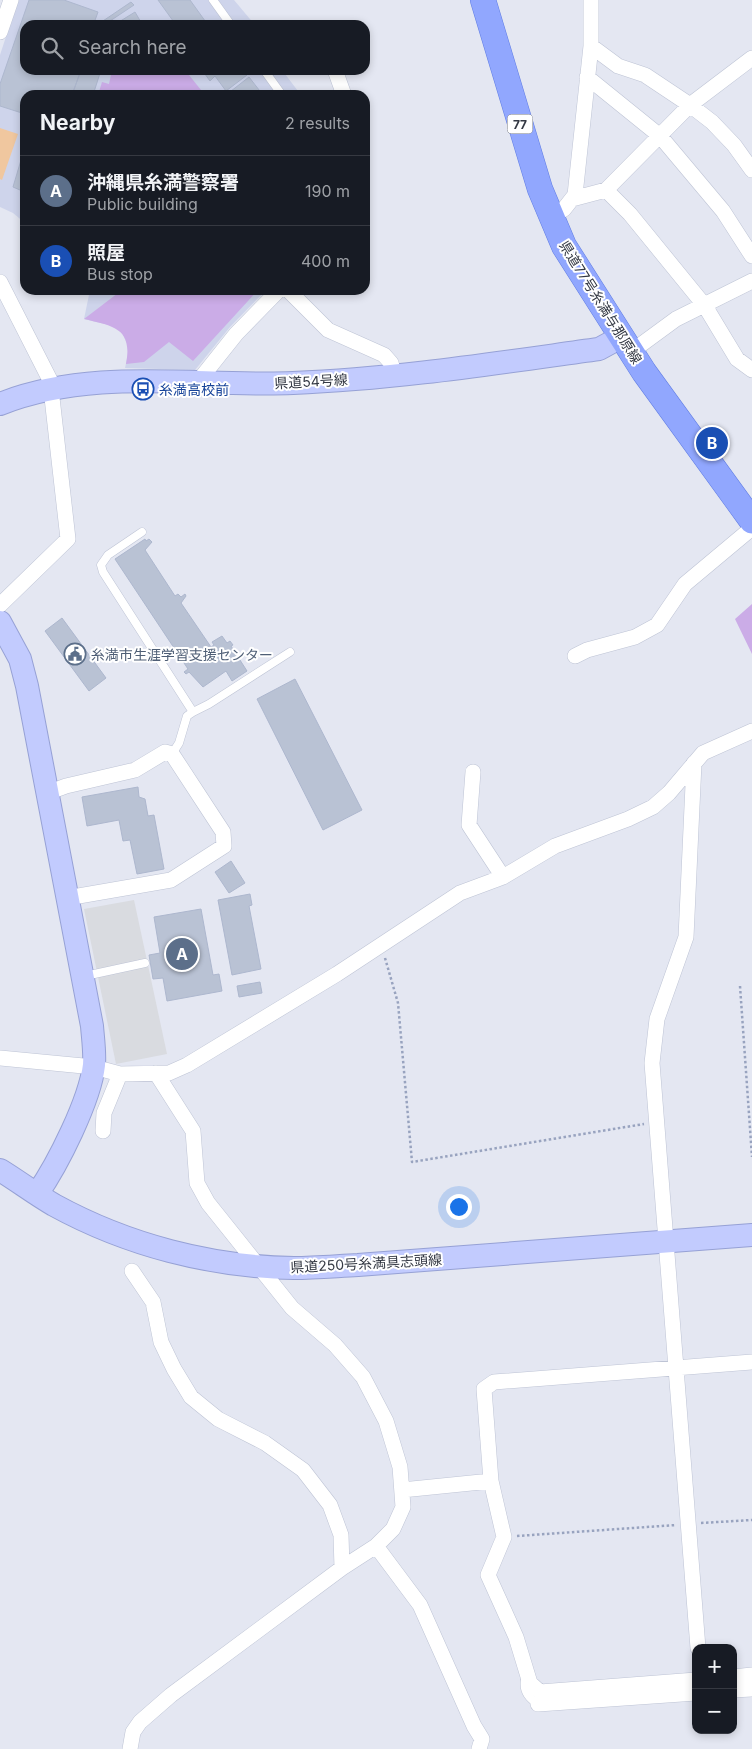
<!DOCTYPE html>
<meta charset="utf-8">
<style>
:root{--surface:#171b24;--page:#20242c;--text:#f1f3f6;--muted:#9ea1a6;--line:#363941;--accent:#14c4f9}
body{margin:0;font-family:Inter,"Noto Sans JP",sans-serif;background:var(--page);color:var(--text)}
.controls{position:absolute;right:15px;bottom:15px;display:grid;overflow:hidden;border-radius:10px;box-shadow:0 2px 8px #0003}
.controls button{width:45px;height:45px;display:grid;place-items:center;padding:0;border:0;border-bottom:1px solid var(--line);background:var(--surface);color:var(--text);font:25px sans-serif}
.you{position:absolute;left:458px;top:1206px;width:18px;height:18px;margin:-12px;border:4px solid #fff;border-radius:50%;background:#1a73e8;box-shadow:0 0 0 8px #1a73e833}
.badge{display:grid;place-items:center;width:32px;height:32px;border-radius:50%;background:var(--accent);color:#fff;font-size:16px;font-weight:700}
.pin{position:absolute;translate:-50% -50%;border:2px solid #fff;box-shadow:0 1px 5px #0006}
.list{margin:0;padding:0;list-style:none}
h2{display:flex;justify-content:space-between;align-items:center;height:65px;margin:0;padding:0 20px;font-size:21px}
h2 small{font-size:16px;font-weight:400;color:var(--muted)}
.list li{display:grid;grid-template-columns:32px 1fr auto;gap:15px;align-items:center;box-sizing:border-box;height:70px;padding:0 20px;border-top:1px solid var(--line)}
.list b{display:block;font-size:19px;white-space:nowrap}
.list p{margin:0;font-size:16px;white-space:nowrap;color:var(--muted)}
.list em{font-size:16px;font-style:normal;color:var(--muted)}
.icon{flex:none;width:28px;height:28px;fill:none;stroke:currentColor;stroke-width:2;stroke-linecap:round;stroke-linejoin:round}
.map{position:relative;flex:none;width:752px;height:1749px;overflow:hidden}
.search{position:absolute;background:var(--surface);box-shadow:0 2px 8px #0003;left:20px;top:20px;width:350px;height:55px;display:flex;align-items:center;gap:12px;box-sizing:border-box;padding:0 18px;border-radius:15px;color:var(--muted);font-size:19px}
.panel{position:absolute;background:var(--surface);box-shadow:0 2px 8px #0003;left:20px;top:90px;width:350px;height:205px;border-radius:15px}
.map>svg:first-child{display:block}
.education{fill:#ced4eb}
.green{fill:#cbace7}
.parking{fill:#d9dbe0}
.water{fill:#f0c79f}
.building{fill:#b9c2d4;stroke:#adb7ce}
.lines{fill:none;stroke-linecap:round;stroke-linejoin:round}
.lane-casing{stroke:#bec4d5;stroke-width:9}
.street-casing{stroke:#bec4d5;stroke-width:16}
.secondary-casing{stroke:#96a1d5;stroke-width:24}
.primary-casing{stroke:#617ee3;stroke-width:26}
.path{stroke:#98a3bf;stroke-width:2.5;stroke-dasharray:2.5 2.5;stroke-linecap:butt}
.lane{stroke:#fff;stroke-width:8}
.street{stroke:#fff;stroke-width:15}
.secondary{stroke:#c2cbfe;stroke-width:22}
.primary{stroke:#91a7fe;stroke-width:25}
.labels{text-anchor:middle;dominant-baseline:central;stroke-width:4;stroke-linejoin:round;paint-order:stroke}
.shield{fill:#fff;stroke:#71747c;stroke-width:1}
.shield-label{font-size:12px;font-weight:bold;fill:#343944}
.street-label{font-size:14px;fill:#343944;stroke:#fff}
.transit-label{font-size:14px;fill:#164399;stroke:#fff;text-anchor:start}
.service-label{font-size:14px;fill:#4e5e75;stroke:#fff;text-anchor:start}
</style>
<div class="map">
<svg width="752" height="1749" viewBox="0 0 752 1749">
<rect width="100%" height="100%" fill="#e4e7f2"/>
<!-- education -->
<path class="education" d="M18,0H234L255,25H25V70H282L301,95H25V223L13,213L0,207V55Z
M90,290H266L230,327L195,370L125,368L129,349L122,332L113,326L84,319Z"/>
<!-- green -->
<path class="green" d="M112,70H185L205,95H98L102,82L109,84Z
M122,290H258L193,361L169,342L144,362L126,364C133,328 113,326 84,319Z
M752,604V654L735,619Z"/>
<!-- parking -->
<path class="parking" d="M134,900L167,1054L116,1064L84,909Z"/>
<!-- water -->
<path class="water" d="M0,128L18,134L2,180L0,179Z"/>
<!-- building -->
<path class="building" d="M29,0H64L98,12L94,23L97,25H25V70H81L72,95H25V114L0,106V84Z
M158,0H190L208,25H176Z
M131,2L134,5L104,25H97Z
M135,12L142,24L114,25Z
M81,70H101L93,95H72Z
M202,70H244L247,75L226,91L215,76L210,81Z
M249,77L263,95H226Z
M24,150L25,184L23,183L20,190L13,187Z
M145,539L146,541L149,539L152,542L145,550L175,596L178,594L181,597L185,594L186,596L181,603L211,647L214,645L212,642L222,636L227,643L230,641L233,645L231,646L247,671L232,681L226,671L203,687L189,672L186,674L184,672L188,669L115,559Z
M62,618L106,678L89,691L45,631Z
M295,679L362,810L323,830L257,699Z
M138,787L139,797L145,799L148,816L154,815L164,869L137,874L130,840L123,841L119,820L87,826L82,797Z
M231,861L245,883L229,893L215,872Z
M250,894L252,905L249,906L261,969L232,975L218,900Z
M201,909L213,975L219,974L222,991L167,1001L163,978L153,979L149,955L160,953L154,917Z
M260,982L262,993L239,997L237,986Z"/>
<g class="lines">
<!-- lane casing -->
<g class="lane-casing">
<path id="lane" d="M213,0L231,25
M264,70L282,95
M142,532L108,555L101,565L103,572L193,712L187,716L179,743L172,754
M193,712L209,704L290,652
M85,976L145,963
M525,1680C523,1691 528,1698 538,1704"/>
</g>
<!-- street casing -->
<g class="street-casing">
<path id="street" d="M0,32L11,0
M591,46L618,66L645,75L690,105L712,122L734,145L752,170
M335,70L344,95
M587,77L660,136L723,211L752,256
M606,190L690,105L752,58
M572,199L606,190L630,214L705,306L737,359L752,370
M551,217L564,209L575,195L591,46V0
M0,282L50,380L68,539L0,605
M288,290L328,330L384,355L391,363L395,376
M631,352L676,319L752,281
M197,383L236,334L279,290
M575,656L587,650L635,637L657,625L685,584L752,528
M694,763L686,937L657,1019L652,1063L698,1648
M473,772L469,825L503,877
M47,793L66,786L135,770L165,752L172,754L223,832L224,846L171,880L67,898
M0,1058L94,1067L120,1074L169,1073L187,1065L337,974L460,893L503,877L555,846L628,819L653,807L669,793L703,753L752,731
M103,1131L104,1113L120,1074
M132,1271L153,1302L161,1342L174,1369L191,1397L218,1419L265,1443L303,1470L330,1505L341,1535L342,1568
M402,1490L491,1481
M376,1546L420,1605L474,1726L482,1739L479,1749
M733,1677L752,1675
M696,1680L540,1692L530,1683L516,1637L488,1575L504,1537L491,1481L484,1389L494,1382L752,1362
M733,1690L752,1689
M538,1704L696,1693
M130,1749L133,1732L140,1722L171,1695L342,1568L376,1546L393,1529L403,1507L400,1467L386,1421L363,1377L335,1345L292,1308L208,1203L197,1183L193,1131L156,1073"/>
</g>
<!-- secondary casing -->
<g class="secondary-casing">
<path id="secondary" d="M0,404C94,367 195,387 293,383C396,379 497,363 599,349L621,337
M0,622L20,659L27,686L92,1026C93,1039 95,1052 94,1065C90,1100 58,1164 37,1194
M0,1170C18,1181 35,1194 54,1205C127,1245 211,1267 294,1268C315,1268 337,1266 358,1265L752,1235"/>
</g>
<!-- primary casing -->
<g class="primary-casing">
<path id="primary" d="M483,0L540,189L564,246L644,372L752,521"/>
</g>
<!-- path -->
<path class="path" d="M385,958L398,1003L412,1162L644,1124
M740,986L752,1157
M701,1523L752,1520
M517,1536L676,1525"/>
<!-- lane -->
<use href="#lane" class="lane"/>
<!-- street -->
<use href="#street" class="street"/>
<!-- secondary -->
<use href="#secondary" class="secondary"/>
<!-- primary -->
<use href="#primary" class="primary"/>
</g>
<!-- icons -->
<defs>
<g id="bus-ring" transform="scale(1.125)"><circle r="9.5" fill="#fff" stroke="#1a4fb4" stroke-width="1.5"/><path d="M-5-6H5V4H4V6H2V4H-2V6H-4V4H-5ZM-3.5-4V0h7V-4ZM-3.5 1.2v1.5H-2V1.2ZM2 1.2v1.5H3.5V1.2Z" fill="#1a4fb4"/></g>
<g id="civic-ring" transform="scale(1.125)"><circle r="9.5" fill="#fff" stroke="#5c6f8a" stroke-width="1.5"/><path d="M-.6-6.5H3V-4.5H.6V-3L4-1V1h2V6H-6V1h2V-1L-.6-3ZM-1.2 2.5V6h2.4V2.5Z" fill="#5c6f8a"/></g>
</defs>
<g fill-rule="evenodd">
<use href="#bus-ring" x="143" y="389"/>
<use href="#civic-ring" x="75" y="654"/>
</g>
<g class="labels">
<!-- shield labels -->
<rect class="shield" x="507.5" y="114.5" width="25" height="19" rx="4"/>
<g class="shield-label">
<text x="520" y="124">77</text>
</g>
<!-- street labels -->
<g class="street-label">
<text transform="translate(601 302) rotate(58)">県道77号糸満与那原線</text>
<text transform="translate(311 381) rotate(-3)">県道54号線</text>
<text transform="translate(366 1263) rotate(-3)">県道250号糸満具志頭線</text>
</g>
<!-- transit labels -->
<g class="transit-label">
<text x="159" y="389">糸満高校前</text>
</g>
<!-- service labels -->
<g class="service-label">
<text x="91" y="654">糸満市生涯学習支援センター</text>
</g>
</g>
</svg>
<div class="controls">
<button>+</button>
<button>−</button>
</div>
<div class="you"></div>
<div class="pin badge" style="left:182px;top:954px;background:#5c6f8a">A</div>
<div class="pin badge" style="left:712px;top:443px;background:#1a4fb4">B</div>
<div class="search"><svg class="icon" aria-label="search" viewBox="0 0 24 24"><circle cx="10" cy="10" r="6"/><path d="M15 15l6 6"/></svg>Search here</div>
<section class="panel">
<h2>Nearby<small>2 results</small></h2>
<ul class="list">
<li><span class="badge" style="background:#5c6f8a">A</span><div><b>沖縄県糸満警察署</b><p>Public building</p></div><em>190 m</em></li>
<li><span class="badge" style="background:#1a4fb4">B</span><div><b>照屋</b><p>Bus stop</p></div><em>400 m</em></li>
</ul>
</section>
</div>
